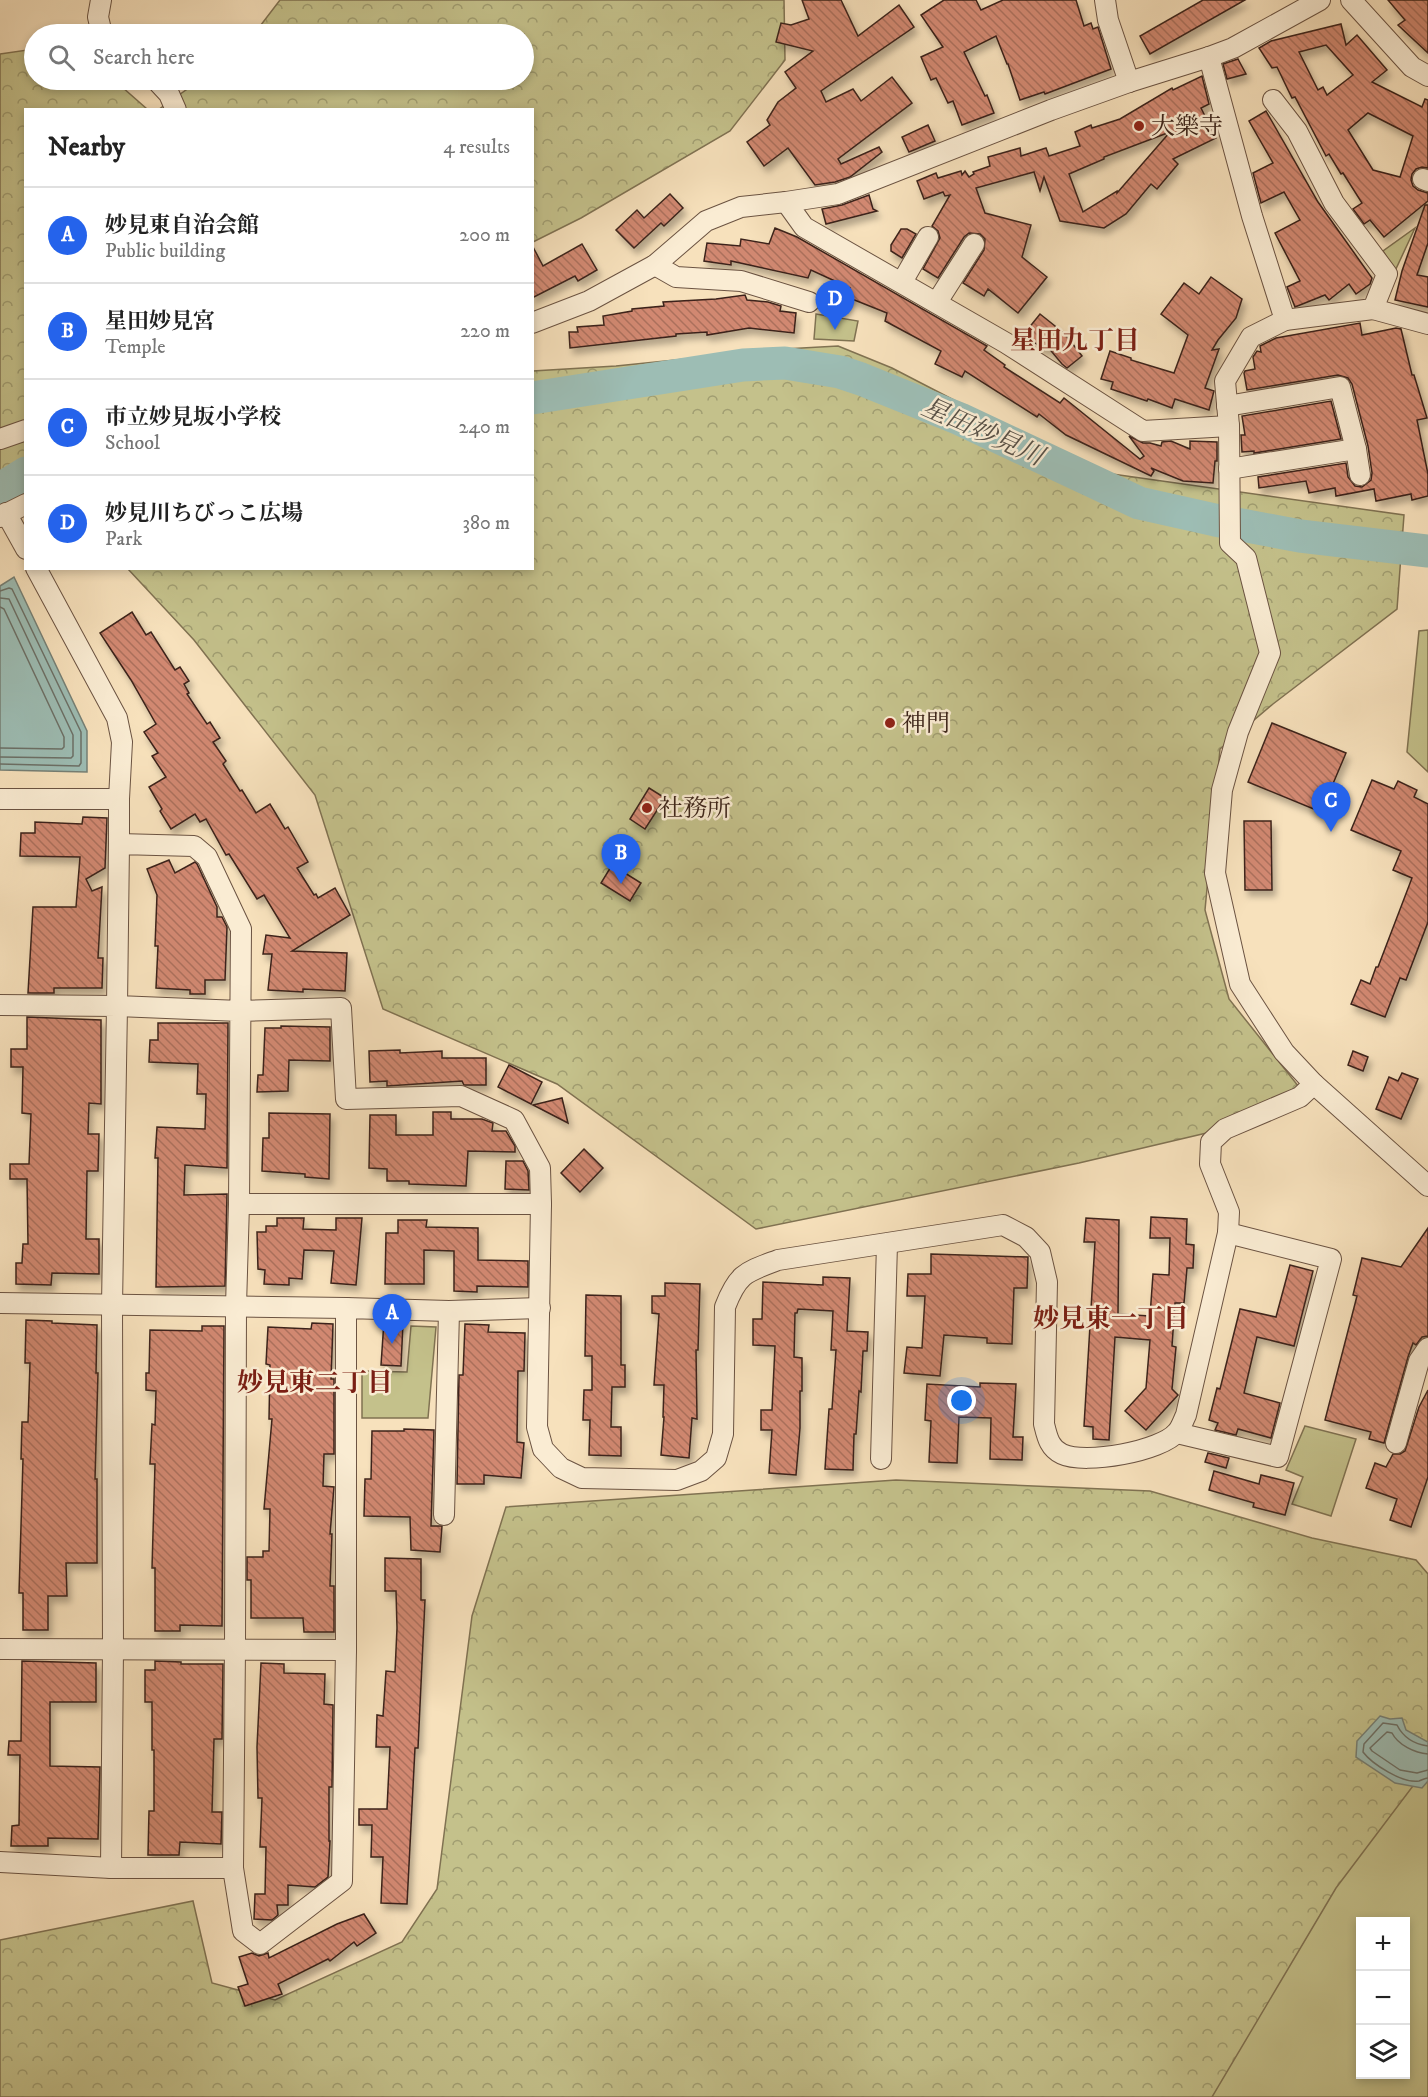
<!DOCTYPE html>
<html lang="en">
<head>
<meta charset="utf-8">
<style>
  :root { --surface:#fff; --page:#f6f6f6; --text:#222; --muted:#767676; --line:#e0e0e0; --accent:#2563eb }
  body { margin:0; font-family:"IM FELL DW Pica","Noto Serif JP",serif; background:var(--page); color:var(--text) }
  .controls { position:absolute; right:18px; bottom:18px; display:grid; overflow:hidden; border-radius:0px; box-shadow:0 3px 9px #0003 }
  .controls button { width:54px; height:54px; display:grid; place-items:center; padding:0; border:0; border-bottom:2px solid var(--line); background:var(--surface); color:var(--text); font:30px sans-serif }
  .you { position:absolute; left:962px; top:1401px; width:21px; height:21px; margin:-15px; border:4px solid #fff; border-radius:50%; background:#1a73e8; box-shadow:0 0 0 9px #1a73e833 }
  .badge { display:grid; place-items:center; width:39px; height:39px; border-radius:50%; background:var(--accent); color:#fff; font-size:20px; font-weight:700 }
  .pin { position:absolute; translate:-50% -50px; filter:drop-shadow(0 2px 3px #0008) }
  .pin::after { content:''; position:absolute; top:32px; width:21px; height:18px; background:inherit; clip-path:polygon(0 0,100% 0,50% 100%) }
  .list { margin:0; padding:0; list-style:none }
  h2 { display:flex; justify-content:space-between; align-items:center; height:78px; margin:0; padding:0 24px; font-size:26px }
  h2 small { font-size:20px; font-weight:400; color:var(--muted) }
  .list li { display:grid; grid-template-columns:39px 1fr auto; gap:18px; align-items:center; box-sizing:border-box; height:96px; padding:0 24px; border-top:2px solid var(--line) }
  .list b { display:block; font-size:22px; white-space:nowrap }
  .list p { margin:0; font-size:20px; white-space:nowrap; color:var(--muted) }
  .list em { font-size:20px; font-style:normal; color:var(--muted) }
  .icon { flex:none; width:33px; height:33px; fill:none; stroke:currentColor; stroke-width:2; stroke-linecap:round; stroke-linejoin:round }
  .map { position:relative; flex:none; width:1428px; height:2097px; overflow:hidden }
  .search { position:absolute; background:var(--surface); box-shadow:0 3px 9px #0003; left:24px; top:24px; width:510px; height:66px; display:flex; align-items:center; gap:15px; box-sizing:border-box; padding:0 21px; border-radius:33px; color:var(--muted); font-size:22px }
  .panel { position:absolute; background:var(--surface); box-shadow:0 3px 9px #0003; left:24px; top:108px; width:510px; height:462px; border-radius:0px }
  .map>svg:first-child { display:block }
</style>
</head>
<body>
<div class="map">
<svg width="1428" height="2097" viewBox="0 0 1428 2097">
  <defs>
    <pattern id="forest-crowns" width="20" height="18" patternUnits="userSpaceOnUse" patternTransform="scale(1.5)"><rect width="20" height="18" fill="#c4c18b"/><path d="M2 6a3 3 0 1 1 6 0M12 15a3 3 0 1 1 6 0" fill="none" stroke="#a09d71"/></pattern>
    <pattern id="building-back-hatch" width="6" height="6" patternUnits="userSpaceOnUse" patternTransform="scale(1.5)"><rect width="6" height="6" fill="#d18871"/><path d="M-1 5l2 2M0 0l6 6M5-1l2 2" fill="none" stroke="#ab6f5c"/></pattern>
    <filter id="shadow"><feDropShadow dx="3.5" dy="6" stdDeviation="3" flood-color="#0004"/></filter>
  </defs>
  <rect width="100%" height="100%" fill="#f7e1bc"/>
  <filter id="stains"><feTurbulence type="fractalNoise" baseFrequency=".00333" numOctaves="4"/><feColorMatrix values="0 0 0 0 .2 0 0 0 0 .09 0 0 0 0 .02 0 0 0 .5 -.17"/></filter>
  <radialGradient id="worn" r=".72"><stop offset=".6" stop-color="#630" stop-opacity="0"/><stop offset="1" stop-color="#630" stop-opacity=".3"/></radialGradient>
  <g fill="url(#forest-crowns)" stroke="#807252" stroke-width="1.5" fill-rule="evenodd">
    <path d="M280,0H784L785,60L730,131L581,218L533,242L532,110H158L200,80H524V34H254Z"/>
    <path d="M34,49V80H114L147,109L26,110L25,484L0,493V54Z"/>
    <path d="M838,346L892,368L1091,471L1404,515L1397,609L1273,704L1220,749L1205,910L1229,999L1299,1087L1215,1131L1079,1163L756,1229L557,1084L383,1009L315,795L194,640L128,569L532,568L533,371L616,366L784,349Z"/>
    <path d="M896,1480L1150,1491L1312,1538L1416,1560L1428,1574V2097H0V1940L193,1901L212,1983L275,2000L402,1942L437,1889L472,1616L506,1507ZM1360,1922H1406V2074H1360Z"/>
  </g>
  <g fill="#c4c18b" stroke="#807252" stroke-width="1.5" fill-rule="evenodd">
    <path d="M1415,228L1395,271L1383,251Z"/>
    <path d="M816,314L858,321L854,341L814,339Z"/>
    <path d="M1428,630V772L1407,752L1419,631Z"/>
    <path d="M411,1326L436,1327L428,1418H362V1371L407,1372Z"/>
    <path d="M1305,1426L1356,1439L1331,1516L1292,1504L1303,1477L1286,1470Z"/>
    <path d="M1428,1766V2097H1212L1336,1888ZM1360,1922H1406V2074H1360Z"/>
  </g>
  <g fill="#9dbdb4" stroke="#768076" stroke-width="1.5">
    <path d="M14,577L87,731V772L0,770V586Z"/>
    <path d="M1380,1716L1390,1719L1402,1718L1406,1730L1428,1742V1781L1422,1788L1395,1783L1356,1757L1357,1741Z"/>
  </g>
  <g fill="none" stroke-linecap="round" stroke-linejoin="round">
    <g stroke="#6c7067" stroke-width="1.5">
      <path d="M0,591L9,588L12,589L81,732V763L79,766L0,764"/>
      <path d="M0,598L9,599L73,735V756L71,758L0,757"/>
      <path d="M0,607L4,609L64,737V747L62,749L0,748"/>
      <path d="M1428,1746C1413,1744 1403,1737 1397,1725L1383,1723L1364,1744L1363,1752C1372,1764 1403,1784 1419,1781C1422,1780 1425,1778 1428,1778"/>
      <path d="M1428,1754C1415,1753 1398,1745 1392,1733L1387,1732L1370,1748L1372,1751L1400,1770L1417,1773L1428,1770"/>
    </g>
    <g stroke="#9dbdb4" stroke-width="33">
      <path d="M532,398L743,365L785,363L840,372L861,379L960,419L1139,503L1215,520L1300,536L1428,551"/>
      <path d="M0,489L26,473"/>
    </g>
  </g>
  <g fill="url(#building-back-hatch)" stroke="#3c241a" stroke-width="1.5" fill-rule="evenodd" filter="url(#shadow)">
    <path d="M802,0H841L858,36L899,5L914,27L821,91L826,102L853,89L861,101L892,77L912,103L838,159L841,164L879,147L882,152L850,177L835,182L815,185L788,148L764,166L747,142L770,125L767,120L778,102L796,88L785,72L813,51L776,42L781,23L791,25L809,19Z"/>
    <path d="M944,0H976L981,10L1003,0H1076L1084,26L1091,23L1093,29L1098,27L1111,69L1045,94L1044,92L1020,100L1008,64H1007L996,36L964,52L985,96L987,95L994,113L962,125L953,101L948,103L936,78L931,80L921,57L943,47L921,15Z"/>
    <path d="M1203,0H1245L1150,54L1140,36Z"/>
    <path d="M1388,0H1428V53L1398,25L1405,20Z"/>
    <path d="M1341,24L1346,45L1357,35L1387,70L1372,82L1422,107L1425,99L1428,100V168L1422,167L1416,169L1412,174L1411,180L1413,186L1418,190L1428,193V201L1384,237L1370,220L1364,224L1353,209L1362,203L1343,173L1341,174L1329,154L1326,156L1295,97L1292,98L1277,67L1272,68L1259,48L1271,41ZM1326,45L1353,75L1327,95L1323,87L1318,90L1299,52ZM1368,113L1413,136L1400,177L1373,170L1348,130Z"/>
    <path d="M1238,59L1246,74L1227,79L1223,64Z"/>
    <path d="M1202,76L1209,104L1201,108L1216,138L1173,159L1178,164L1157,189L1151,184L1126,214L1104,228L1060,221L1044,177L1040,191L1034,172L976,188L985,213L1031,225L1022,257L1047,277L1018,313L988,289L984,296L963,283L984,250L985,239L980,234L969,233L964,237L938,278L923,269L940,238L938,231L932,226L950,195L945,196L943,192L924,199L917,181L936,173L938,178L961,171L962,175L965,171L969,177L974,174L973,172L990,166L988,157L1020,148L1021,156L1046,148L1049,156L1080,146L1075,132L1091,125L1092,128L1120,119L1172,88L1173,90ZM1170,132L1117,193V191L1083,212L1069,174L1104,159V157Z"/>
    <path d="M1266,111L1318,202L1372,278L1370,284L1356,294L1349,284L1329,300L1325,295L1295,307L1287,287L1300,281L1275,233L1300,220L1284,192L1261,203L1253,173L1273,163L1249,121Z"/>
    <path d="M928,125L935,141L909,152L902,137Z"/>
    <path d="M670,194L683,208L664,226L661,223L634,248L616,230L637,210L644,218Z"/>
    <path d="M869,195L873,209L877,211L826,224L822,209L842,205Z"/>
    <path d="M1425,205H1428V243L1417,275L1428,277V307L1395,300L1402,271Z"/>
    <path d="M775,228L797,237L987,346L984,350L1005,365L1004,367L1060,403L1064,398L1140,459L1144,456L1129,436L1143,443H1150L1161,446L1162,442L1171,441L1190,449V441L1217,442V461H1215L1213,483L1183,481L1151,468L1154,471L1151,476L1066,435L1039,414L1037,417L965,371L962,377L935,364L941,351L885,321L887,313L847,297L850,288L811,270L808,278L731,261V265L704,261L707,243L740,246L741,239L769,244Z"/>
    <path d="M901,229H907L916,234L902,258L891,251V245Z"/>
    <path d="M582,244L597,270L578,281L575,276L532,298V245L543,266Z"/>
    <path d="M1211,277L1242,299L1236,318L1218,340L1212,350L1219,349L1205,388L1214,391L1209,410L1175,399L1172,408L1148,399L1147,401L1111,389L1113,382L1101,379L1110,351L1131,358V360L1174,373L1188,335L1161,314L1184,283L1199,294Z"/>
    <path d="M745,295L747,300L768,302L781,306L780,311L796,313L794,333L749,328L707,335V332L676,334V336L570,348L569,332H578L577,327L604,325L603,316L632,311V309L664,306L663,302L716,299Z"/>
    <path d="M1040,314L1065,334L1082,356L1067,368L1062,364L1047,346L1044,350L1024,334Z"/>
    <path d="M1360,323L1362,335L1396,328L1401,329L1412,375H1414L1427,418L1417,420L1428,474V496L1412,500L1411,494L1376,501L1374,489L1336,496L1335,488L1309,493L1306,481L1259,488L1258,477L1346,463L1348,477L1355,486L1362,487L1371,480L1372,473L1368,446L1352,384L1348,378L1338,375L1247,390L1244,373L1245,371L1255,369L1253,357L1257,351L1261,352L1260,346L1276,338Z"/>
    <path d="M1331,401L1341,439L1254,453V451L1242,452L1241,435H1245L1242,416Z"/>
    <path d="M132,612L146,635L151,632L175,670L180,667L189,681L184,684L189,693L187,694L207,724L210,722L220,738L213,742L226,761L223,764L240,791L242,790L256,813L270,804L285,829L288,827L308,862L297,868L314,895L316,894L318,898L335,888L350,915L292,951L347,953L345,991L303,989V992L268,990L272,954H263L266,935L290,938L264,895L257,899L229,854L226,855L206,819L200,822L195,814L171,829L160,811L162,809L149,787L166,777L152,756L158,753L144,732L156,724L131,680L100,633Z"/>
    <path d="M1272,723L1346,753L1321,812L1248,782Z"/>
    <path d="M1372,780L1394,789L1398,781L1417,790L1414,797L1428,804V922L1406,980L1400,978L1385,1017L1351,1004L1361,980L1370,984L1376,967H1378L1412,878L1393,870L1401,851L1351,830Z"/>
    <path d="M649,788L665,798L645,829L630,819Z"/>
    <path d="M83,817L107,818L105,868L86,879L92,891L102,887L98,958H103L102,988H54V993H28L33,907H76L80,857L20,856L21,833H35V822L82,824Z"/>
    <path d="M1244,821H1271L1272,890H1245Z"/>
    <path d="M169,860L175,873L195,862L197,864L217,907V917H222L227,927L225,980H205V994H190V990L156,988L158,946H155L157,895L147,869Z"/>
    <path d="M612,865L641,883L630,901L601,883Z"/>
    <path d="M27,1017L101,1020V1104L89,1103L88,1134H99L98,1171H87L86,1239H99V1274L52,1273L51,1285L16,1284V1263H22L23,1244H28L27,1179H10V1164H29L31,1114L22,1113L23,1067H11V1049H27Z"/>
    <path d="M158,1023H228L227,1168L185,1165L184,1195L227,1194L225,1286L156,1287L158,1158H155L157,1127L205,1129L206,1094H197L198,1064L149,1062L150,1040H158Z"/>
    <path d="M281,1026L330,1027V1061L289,1060L288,1091L257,1092L258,1075H263L265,1028H281Z"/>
    <path d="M400,1050V1053L442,1051V1058H486V1085H464L462,1081L387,1086V1081L370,1082L369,1051Z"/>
    <path d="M1353,1051L1368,1057L1363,1071L1348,1065Z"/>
    <path d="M509,1065L542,1082L531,1104L498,1087Z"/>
    <path d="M1402,1073L1418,1079L1401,1119L1376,1109L1389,1077L1398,1081Z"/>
    <path d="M562,1098L568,1123L533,1105Z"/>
    <path d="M433,1112H451V1119H482L493,1123L492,1131H506L515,1146V1152L468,1151L466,1186L409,1184V1181H387V1169L369,1168L370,1115H396V1135H433Z"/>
    <path d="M269,1113L330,1114L329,1179L305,1177V1174L262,1171L263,1138H269Z"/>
    <path d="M584,1149L603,1168L580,1192L561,1173Z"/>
    <path d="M506,1161H523L528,1171L529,1190L505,1189Z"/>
    <path d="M1151,1217L1187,1219L1186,1244L1194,1245L1193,1268H1187L1184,1303H1175L1172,1346L1176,1347L1172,1389L1178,1395L1146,1430L1125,1411L1146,1388L1150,1340L1115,1337L1109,1440L1093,1439V1427L1084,1426L1095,1242H1084L1086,1218L1119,1220L1118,1314L1150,1316L1153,1274L1169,1275L1170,1238H1150Z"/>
    <path d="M277,1218H304L303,1229L336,1230V1218H362L356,1285L331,1283L334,1251L304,1250L302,1279L289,1278V1285L264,1284L265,1270L258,1269L257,1232H266V1226H277Z"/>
    <path d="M398,1220H427L426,1227L478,1228V1260L528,1261V1287L477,1286V1292L454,1291V1251L424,1250V1284H385L386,1233H398Z"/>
    <path d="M1428,1228V1336L1422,1337L1416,1345L1413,1343L1408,1357L1384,1443L1369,1439L1371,1432L1325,1420L1357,1296L1353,1295L1362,1258L1401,1267Z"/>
    <path d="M931,1254L1028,1257L1027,1288H1014L1012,1344L987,1343V1338L944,1335L940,1376L904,1373L907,1347L922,1348L925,1296H907L908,1274H931Z"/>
    <path d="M1290,1265L1313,1271L1294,1346L1257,1337L1244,1393L1280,1403L1271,1438L1238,1429L1236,1435L1215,1430L1218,1423L1209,1420L1217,1388L1220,1389L1240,1309L1276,1317Z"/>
    <path d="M823,1277L850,1278L847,1331L868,1332L867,1351H863L861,1392L859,1391L856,1434H854L853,1470L825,1469L829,1409H832L836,1350H831L833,1311L798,1309L797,1313H795L794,1357L802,1358V1391H800V1428L796,1475L769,1473L772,1430H761V1410H772L775,1346L753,1345V1319H762L763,1282L823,1285Z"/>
    <path d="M665,1283L700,1284L698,1350H696L697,1419L692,1418L689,1458L661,1455L664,1417H663L664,1385H654L659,1314L652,1313V1296H665Z"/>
    <path d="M586,1295L621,1296V1365H625V1387H612L611,1427H621V1456L589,1455L590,1420H583L584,1390H592V1356H585Z"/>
    <path d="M26,1320L52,1321V1323L97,1325L96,1373H98L95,1479H97V1563H66L67,1596H48V1630H23V1593H19L23,1459H21L22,1422H28L30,1363H25Z"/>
    <path d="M384,1321L403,1323L401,1366L381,1365Z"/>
    <path d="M312,1323L333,1324L331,1379H334V1454H324L323,1486L334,1487L330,1534H332L330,1586H334V1632H304L303,1618H251V1580H247V1557H263V1551H269L270,1509H264L272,1419H269L270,1365L266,1364L268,1327L311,1329Z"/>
    <path d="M465,1324L489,1325L488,1332L525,1333L524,1371H518L517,1442L524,1443L521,1478L484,1475V1484H457L459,1375H463Z"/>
    <path d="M202,1326H224L222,1626L180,1625V1631H155V1568H152L155,1464H150L152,1424L155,1425L156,1391L146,1390V1373H149L150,1330L202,1331Z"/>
    <path d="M980,1383L1016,1384L1013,1437H1023L1022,1460L990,1459L991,1418L959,1417L957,1463L929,1462L931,1421L925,1420L927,1384L980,1387Z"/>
    <path d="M1428,1390V1477L1411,1527L1390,1520L1397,1499L1366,1488L1375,1463L1386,1467L1393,1454H1400L1405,1451L1419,1407Z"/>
    <path d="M404,1429L434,1430L431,1526H442L440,1552L411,1550L410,1517L364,1516L365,1479H371L372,1431H404Z"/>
    <path d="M1208,1453L1229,1458L1226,1468L1205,1462Z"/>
    <path d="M1214,1471L1259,1484L1261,1475L1294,1483L1285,1515L1253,1507L1254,1503L1209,1490Z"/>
    <path d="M385,1558L421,1559V1600H425L418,1748H415L407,1904L381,1903L383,1857H371L372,1825H359V1809H387L390,1747H376L377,1715L383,1716L386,1671L395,1672L397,1628L396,1591H385Z"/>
    <path d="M22,1661L96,1663V1702H50V1766L100,1767L98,1839L48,1838V1846H11L12,1826L19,1825L20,1755H8L9,1741H21Z"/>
    <path d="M155,1661L181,1662V1664H223L222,1739H214L212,1812H222L221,1844L180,1842L179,1855H148L149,1811H154V1750H152V1702H145V1670H155Z"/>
    <path d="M261,1663L284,1664V1673L325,1674L324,1704L333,1705L332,1787H329V1841H330L328,1877L315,1887L288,1885V1905H277L278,1915L272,1920L254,1919L255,1894H265L266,1847H260L262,1798H258L257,1747Z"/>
    <path d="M364,1914L376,1933L357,1946L354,1942L330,1961L328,1959L278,1984L282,1994L245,2006L238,1987L248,1984L239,1957L252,1953L259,1956L268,1953L269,1958L337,1924Z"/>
  </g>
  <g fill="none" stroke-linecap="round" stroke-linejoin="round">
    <g stroke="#6b5342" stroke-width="22">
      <g id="minor">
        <path d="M101,0L98,17L102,34"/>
        <path d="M1105,0L1108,20L1129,82"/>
        <path d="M1351,0L1412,67L1428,76"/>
        <path d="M1209,57L1252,216L1285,320L1251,337L1225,381L1229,426L1230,543L1246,558L1270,653L1238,732L1222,790L1215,873L1240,984L1284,1052L1314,1084"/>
        <path d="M156,80L169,94L176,110"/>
        <path d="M1273,100L1297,131L1334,203L1387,274L1373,309L1285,320"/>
        <path d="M1423,179L1428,181"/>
        <path d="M786,202L804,227L1006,343L1143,431L1229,426"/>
        <path d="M655,265L676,277L741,281L809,302"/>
        <path d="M902,282L928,237"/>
        <path d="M937,302L974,244"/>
        <path d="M1373,309L1428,324"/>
        <path d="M532,323L589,301L655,265L706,221L741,207L786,202L838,194L1051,110L1129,82L1209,57L1233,48L1320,0"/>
        <path d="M1227,406L1340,387L1356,449L1229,469"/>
        <path d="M0,439L26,430"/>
        <path d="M1356,449L1360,475"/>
        <path d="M6,513L26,549"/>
        <path d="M0,517L26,504"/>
        <path d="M36,568L117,718L122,742L119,799"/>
        <path d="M0,799H119V844"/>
        <path d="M0,1005L117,1006L112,1305L113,1649L111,1868H233L243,1931L260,1944L342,1881L346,1650V1308L449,1311L540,1308"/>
        <path d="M239,1204L241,929L207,857L194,846L119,844L117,1006L240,1011L341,1008L346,1099L461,1096L514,1120L540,1168L541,1204L537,1427L543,1449L561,1468L582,1478L677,1480L701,1471L716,1458L723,1434L725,1307C738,1273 746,1272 778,1260L1003,1225L1026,1237L1040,1252L1047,1282L1044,1424C1047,1436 1049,1448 1062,1454C1085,1465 1162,1451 1177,1432C1181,1428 1183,1421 1186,1415L1228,1233L1229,1212L1210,1164L1211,1142L1225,1129L1300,1097L1314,1084L1428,1186"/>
        <path d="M0,1303L346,1308"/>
        <path d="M1177,1433L1278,1457L1331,1259L1228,1233"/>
        <path d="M1396,1443L1419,1361L1428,1348"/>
        <path d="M881,1459L887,1244"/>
        <path d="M444,1515L449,1311"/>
        <path d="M0,1649L346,1650"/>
        <path d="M0,1862L111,1868"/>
        <path d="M233,1868L235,1648L236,1306L239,1204H541"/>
      </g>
    </g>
    <use href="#minor" stroke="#faecd3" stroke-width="20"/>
  </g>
  <g fill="#8f2418" stroke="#faecd3" stroke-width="2">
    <circle cx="1139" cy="126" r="6"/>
    <circle cx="890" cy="723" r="6"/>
    <circle cx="647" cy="808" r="6"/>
  </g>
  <g text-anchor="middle" stroke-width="5" stroke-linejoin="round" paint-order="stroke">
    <g font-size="24" fill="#3c241a" stroke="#faecd3" text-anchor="start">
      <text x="1151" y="134">大樂寺</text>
      <text x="902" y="731">神門</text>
      <text x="659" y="816">社務所</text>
    </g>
    <g font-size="26" font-weight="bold" fill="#7a1f14" stroke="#faecd3">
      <text x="1075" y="349">星田九丁目</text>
      <text x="1111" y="1327">妙見東一丁目</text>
      <text x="315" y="1391">妙見東二丁目</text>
    </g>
    <g font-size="26" font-style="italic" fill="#595248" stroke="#faecd3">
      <text transform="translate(983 431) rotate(24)" y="9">星田妙見川</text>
    </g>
  </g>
  <rect width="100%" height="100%" filter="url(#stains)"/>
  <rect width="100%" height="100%" fill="url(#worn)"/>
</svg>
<div class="controls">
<button>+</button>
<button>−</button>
<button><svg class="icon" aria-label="layers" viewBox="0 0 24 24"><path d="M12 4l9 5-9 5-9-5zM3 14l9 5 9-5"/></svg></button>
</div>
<div class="you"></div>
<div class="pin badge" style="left:392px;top:1344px">A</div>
<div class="pin badge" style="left:621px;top:884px">B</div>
<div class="pin badge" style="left:1331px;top:832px">C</div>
<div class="pin badge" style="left:835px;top:330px">D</div>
<div class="search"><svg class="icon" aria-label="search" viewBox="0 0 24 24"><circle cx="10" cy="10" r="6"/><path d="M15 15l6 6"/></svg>Search here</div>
<section class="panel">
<h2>Nearby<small>4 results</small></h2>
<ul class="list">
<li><span class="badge">A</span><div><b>妙見東自治会館</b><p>Public building</p></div><em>200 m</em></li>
<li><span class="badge">B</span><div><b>星田妙見宮</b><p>Temple</p></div><em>220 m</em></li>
<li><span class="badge">C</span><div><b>市立妙見坂小学校</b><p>School</p></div><em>240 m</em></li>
<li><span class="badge">D</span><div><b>妙見川ちびっこ広場</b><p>Park</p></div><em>380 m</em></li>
</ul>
</section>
</div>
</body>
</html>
